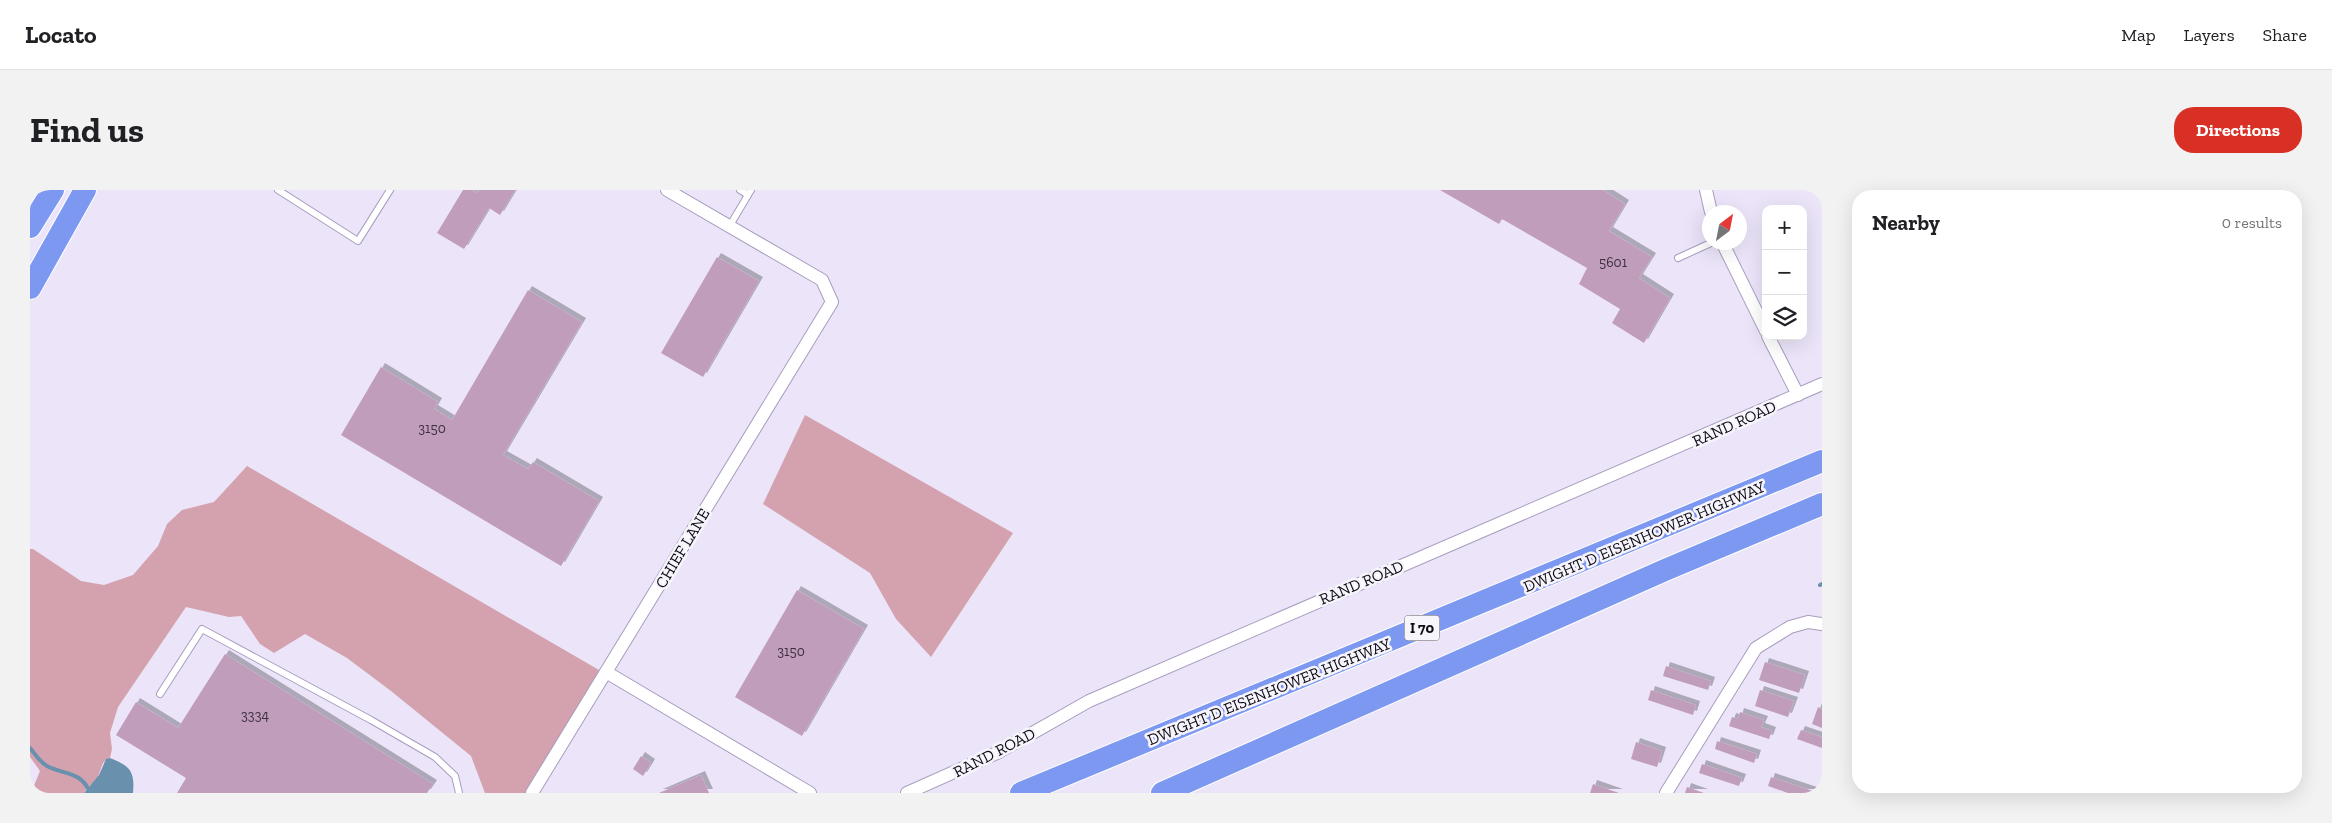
<!DOCTYPE html>
<html lang="en">
<head>
<meta charset="utf-8">
<style>
  :root { --surface:#fff; --page:#f2f2f2; --text:#202124; --muted:#757577; --line:#e0e0e0; --accent:#d93025 }
  body { margin:0; font-family:"Zilla Slab",serif; background:var(--page); color:var(--text) }
  .controls { position:absolute; right:15px; top:15px; display:grid; overflow:hidden; border-radius:10px; box-shadow:0 5px 20px #0002 }
  .controls button { width:45px; height:45px; display:grid; place-items:center; padding:0; border:0; border-bottom:1px solid var(--line); background:var(--surface); color:var(--text); font:25px sans-serif }
  .compass { position:absolute; left:1672px; top:15px; width:45px; height:45px; border-radius:50%; background:var(--surface); box-shadow:0 5px 20px #0002; rotate:32deg }
  .list { margin:0; padding:0; list-style:none }
  h2 { display:flex; justify-content:space-between; align-items:center; height:65px; margin:0; padding:0 20px; font-size:21px }
  h2 small { font-size:16px; font-weight:400; color:var(--muted) }
  .icon { flex:none; width:28px; height:28px; fill:none; stroke:currentColor; stroke-width:2; stroke-linecap:round; stroke-linejoin:round }
  .map { position:relative; flex:none; width:1792px; height:603px; overflow:hidden; border-radius:20px }
  header { display:flex; align-items:center; gap:30px; box-sizing:border-box; height:70px; padding:0 25px; background:var(--surface); border-bottom:1px solid var(--line) }
  header strong { font-size:24px }
  nav { display:flex; gap:28px; margin-inline-start:auto; font-size:18px }
  .intro { display:flex; align-items:center; justify-content:space-between; box-sizing:border-box; height:120px; padding:0 30px }
  h1 { margin:0; font-size:35px }
  .button { padding:12px 22px; border-radius:20px; background:var(--accent); color:#fff; font-size:18px; font-weight:700 }
  main { display:flex; gap:30px; padding:0 30px }
  aside { flex:1; background:var(--surface); border-radius:20px; box-shadow:0 5px 20px #0002 }
  .map>svg:first-child { display:block }
</style>
</head>
<body>
<header>
<strong>Locato</strong>
<nav><a>Map</a><a>Layers</a><a>Share</a></nav>
</header>
<div class="intro"><h1>Find us</h1><a class="button">Directions</a></div>
<main>
<div class="map">
<svg width="1792" height="603" viewBox="0 0 1792 603">
  <defs>
    <filter id="shadow"><feDropShadow dx="4" dy="-4" stdDeviation="0" flood-color="#0004"/></filter>
  </defs>
  <rect width="100%" height="100%" fill="#ece5fa"/>
  <g fill="#d3a2ae">
    <path d="M775,225L983,343L901,467L866,429L840,383L733,314Z"/>
    <path d="M217,276L569,480L560,503L495,603H455L441,566L361,501L317,468L275,444L244,463L230,454L211,426L199,427L156,417L88,517L80,543L82,559L80,568C69,571 72,584 65,591C60,596 57,597 54,603H1L10,581L0,567V359H3L51,391L74,395L103,385L128,356L137,334L152,320L184,312Z"/>
  </g>
  <path fill="#6990ac" d="M80,568C100,576 105,581 103,603H54L69,585L76,569Z"/>
  <g fill="none" stroke-linecap="round" stroke-linejoin="round">
    <g stroke="#6990ac" stroke-width="4">
      <path d="M1790,395L1792,394"/>
      <path d="M0,558C5,564 10,572 17,576C34,585 52,581 60,603"/>
    </g>
  </g>
  <g fill="#c19dbc" filter="url(#shadow)">
    <path d="M433,0H442L447,3L449,0H485L470,25L459,18L434,59L407,43Z"/>
    <path d="M1410,0H1573L1595,14L1579,41L1622,67L1609,88L1640,108L1614,153L1582,133L1590,119L1549,94L1557,78L1472,29L1469,34Z"/>
    <path d="M687,67L729,91L673,187L631,163Z"/>
    <path d="M498,100L552,132L473,265L498,279L503,272L569,311L531,376L311,245L351,177L408,212L404,219L422,230Z"/>
    <path d="M767,400L834,439L772,546L705,507Z"/>
    <path d="M195,464L403,594L397,603H147L156,588L86,545L106,512L148,538Z"/>
    <path d="M1735,472L1775,485L1769,503L1729,490Z"/>
    <path d="M1636,476L1681,491L1678,500L1633,486Z"/>
    <path d="M1621,500L1666,515L1663,525L1618,510Z"/>
    <path d="M1730,500L1764,511L1758,527L1725,516Z"/>
    <path d="M1788,517L1792,519V538L1782,534Z"/>
    <path d="M1710,522L1734,530L1731,537L1742,541L1739,549L1699,536L1702,527L1708,529Z"/>
    <path d="M1771,540L1792,547V558L1767,549Z"/>
    <path d="M1687,551L1727,564L1724,573L1685,559Z"/>
    <path d="M1606,552L1632,561L1627,577L1601,569Z"/>
    <path d="M611,566L621,573L613,586L603,579Z"/>
    <path d="M1672,574L1712,588L1709,596L1669,583Z"/>
    <path d="M671,585L679,603H629Z"/>
    <path d="M1741,587L1789,603H1758L1738,596Z"/>
    <path d="M1563,594L1589,603H1560Z"/>
    <path d="M1657,597L1674,603H1655Z"/>
  </g>
  <g fill="none" stroke-linecap="round" stroke-linejoin="round">
    <g stroke="#a89dbe" stroke-width="8">
      <g id="service">
        <path d="M248,0L328,51L360,0"/>
        <path d="M710,0L718,5"/>
        <path d="M699,37L721,0"/>
        <path d="M1648,68L1683,52"/>
        <path d="M130,504L172,439L341,530L405,567L425,586L429,603"/>
      </g>
    </g>
    <g stroke="#a89dbe" stroke-width="14">
      <g id="minor">
        <path d="M1676,0L1681,22"/>
        <path d="M1692,52L1736,141"/>
        <path d="M1738,146L1768,205"/>
        <path d="M576,482L780,603"/>
        <path d="M502,603L802,112L792,90L637,0"/>
        <path d="M877,603L969,562L1059,511L1792,194"/>
        <path d="M1636,603L1726,458L1760,437L1778,432L1792,434"/>
      </g>
    </g>
    <g stroke="#fff" stroke-width="24">
      <g id="motorway">
        <path d="M0,37L23,0"/>
        <path d="M0,98L55,0"/>
        <path d="M991,603L1792,271"/>
        <path d="M1132,603L1635,380L1792,314"/>
      </g>
    </g>
    <use href="#service" stroke="#fff" stroke-width="6"/>
    <use href="#minor" stroke="#fff" stroke-width="12"/>
    <use href="#motorway" stroke="#7d98f1" stroke-width="22"/>
  </g>
  <g text-anchor="middle" stroke-width="5" stroke-linejoin="round" paint-order="stroke">
    <g font-size="14" fill="#3c3040">
      <text x="1583" y="77">5601</text>
      <text x="402" y="243">3150</text>
      <text x="761" y="466">3150</text>
      <text x="225" y="530">3334</text>
    </g>
    <rect fill="#f7f5fc" stroke="#55515b" stroke-width="1" x="1374.5" y="425.5" width="35" height="25" rx="4"/>
    <g font-size="15" font-weight="bold" fill="#0f0b16">
      <text x="1392" y="443">I 70</text>
    </g>
    <g font-size="16" fill="#0f0b16" stroke="#f7f5fc">
      <text transform="translate(1704 233) rotate(-24)" y="6">RAND ROAD</text>
      <text transform="translate(1614 346) rotate(-23)" y="6">DWIGHT D EISENHOWER HIGHWAY</text>
      <text transform="translate(652 358) rotate(-59)" y="6">CHIEF LANE</text>
      <text transform="translate(1331 392) rotate(-23)" y="6">RAND ROAD</text>
      <text transform="translate(1239 501) rotate(-22)" y="6">DWIGHT D EISENHOWER HIGHWAY</text>
      <text transform="translate(964 562) rotate(-27)" y="6">RAND ROAD</text>
    </g>
  </g>
</svg>
<div class="controls">
<button>+</button>
<button>−</button>
<button><svg class="icon" aria-label="layers" viewBox="0 0 24 24"><path d="M12 4l9 5-9 5-9-5zM3 14l9 5 9-5"/></svg></button>
</div>
<svg class="compass" viewBox="-18 -18 36 36"><path d="M0-13l5 13h-10z" fill="#e53935"/><path d="M0 13l5-13h-10z" fill="#757577"/></svg>
</div>
<aside>
<h2>Nearby<small>0 results</small></h2>
<ul class="list">
</ul>
</aside>
</main>
</body>
</html>
